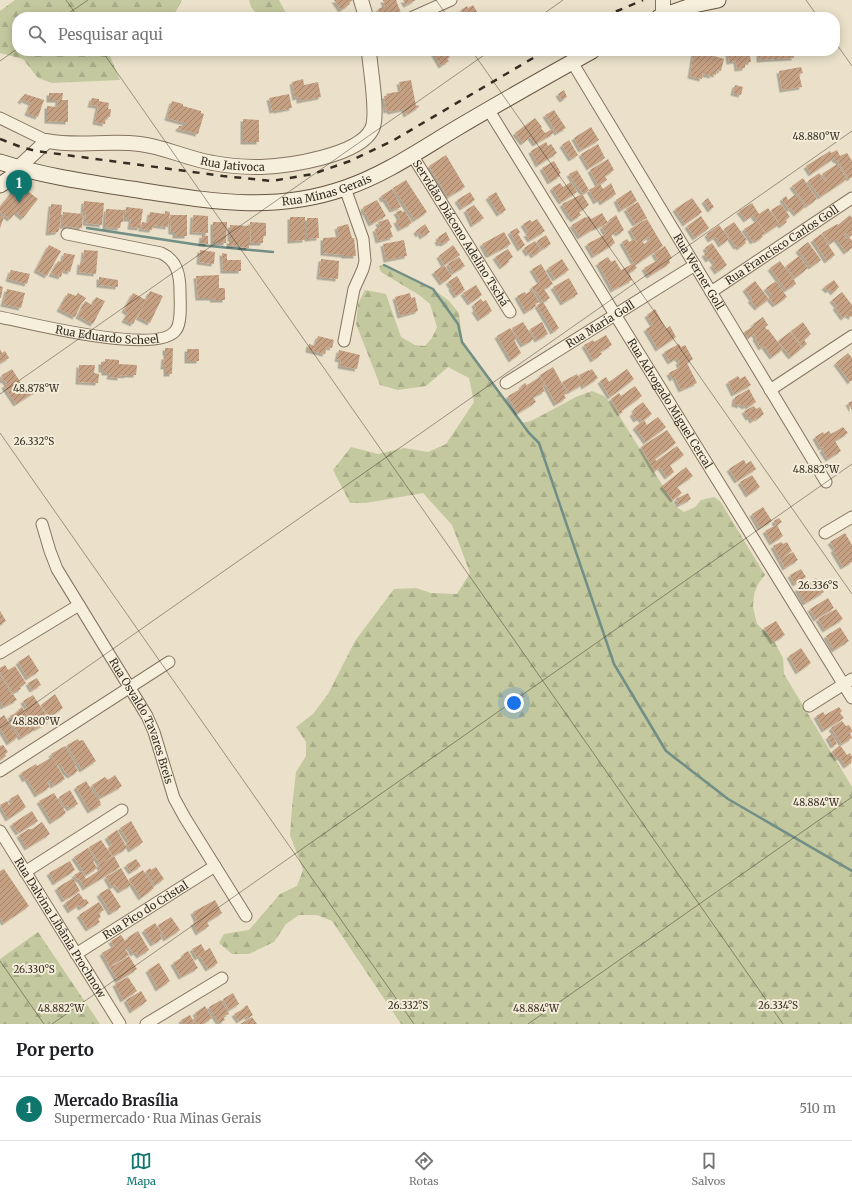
<!DOCTYPE html>
<html lang="pt">
<head>
<meta charset="utf-8">
<style>
  :root { --surface:#fff; --page:#f2f2f2; --text:#202124; --muted:#757577; --line:#e0e0e0; --accent:#0f766e }
  body { margin:0; font-family:Merriweather,serif; background:var(--page); color:var(--text) }
  .you { position:absolute; left:514px; top:703px; width:14px; height:14px; margin:-10px; border:3px solid #fff; border-radius:50%; background:#1a73e8; box-shadow:0 0 0 6px #1a73e833 }
  .badge { display:grid; place-items:center; width:26px; height:26px; border-radius:50%; background:var(--accent); color:#fff; font-size:13px; font-weight:700 }
  .pin { position:absolute; translate:-50% -33px; filter:drop-shadow(0 1px 2px #0008) }
  .pin::after { content:''; position:absolute; top:21px; width:14px; height:12px; background:inherit; clip-path:polygon(0 0,100% 0,50% 100%) }
  .list { margin:0; padding:0; list-style:none }
  h2 { display:flex; justify-content:space-between; align-items:center; height:52px; margin:0; padding:0 16px; font-size:17px }
  h2 small { font-size:13px; font-weight:400; color:var(--muted) }
  .list li { display:grid; grid-template-columns:26px 1fr auto; gap:12px; align-items:center; box-sizing:border-box; height:64px; padding:0 16px; border-top:1px solid var(--line) }
  .list b { display:block; font-size:15px; white-space:nowrap }
  .list p { margin:0; font-size:13px; white-space:nowrap; color:var(--muted) }
  .list em { font-size:13px; font-style:normal; color:var(--muted) }
  .icon { flex:none; width:22px; height:22px; fill:none; stroke:currentColor; stroke-width:2; stroke-linecap:round; stroke-linejoin:round }
  .map { position:relative; flex:none; width:852px; height:1024px; overflow:hidden }
  .search { position:absolute; background:var(--surface); box-shadow:0 2px 10px #0003; left:12px; right:12px; top:12px; height:44px; display:flex; align-items:center; gap:10px; box-sizing:border-box; padding:0 14px; border-radius:16px; color:var(--muted); font-size:15px }
  .sheet { height:116px; background:var(--surface) }
  nav { display:flex; justify-content:space-around; align-items:center; box-sizing:border-box; height:56px; border-top:1px solid var(--line); background:var(--surface); font-size:11px; color:var(--muted) }
  nav a { display:grid; justify-items:center; gap:2px }
  nav .on { color:var(--accent) }
  .map>svg:first-child { display:block }
</style>
</head>
<body>
<div class="map">
<svg width="852" height="1024" viewBox="0 0 852 1024">
  <defs>
    <pattern id="forest-firs" width="22" height="20" patternUnits="userSpaceOnUse"><rect width="22" height="20" fill="#c3c89e"/><path d="M5 1l3.5 6h-7zM16 11l3.5 6h-7z" fill="#a8ac88"/></pattern>
    <pattern id="building-hatch" width="6" height="6" patternUnits="userSpaceOnUse"><rect width="6" height="6" fill="#c5a083"/><path d="M-1 1l2-2M0 6l6-6M5 7l2-2" fill="none" stroke="#a1836b"/></pattern>
    <filter id="shadow"><feDropShadow dx="-2.5" dy="2.5" stdDeviation="0" flood-color="#0004"/></filter>
  </defs>
  <rect width="100%" height="100%" fill="#ebe1ca"/>
  <g fill="url(#forest-firs)">
    <path d="M15,0H182L174,15L170,17H17V51H108L120,80L52,83L38,78L23,59L0,53V11Z"/>
    <path d="M249,0H279L288,17H259L251,7Z"/>
    <path d="M384,265L433,289L449,301L459,313L463,344L521,423L531,421L576,397L592,391L604,396L615,409L676,507L684,512L695,507L701,500L714,497L720,501L765,575L758,584L754,594L753,607L757,624L773,639L783,658L784,674L852,787V1024H401L332,921L317,915H299L286,924L274,942L249,954H232L219,943L224,934L249,930L280,894L297,886L303,870L290,835L292,807L296,772L306,756V742L296,727L313,714L328,694L355,641L394,589L416,588L431,593L457,594L470,573L452,525L423,493L366,503H350L333,470L351,447L378,454L404,448L428,452L446,444L474,402L469,378L448,367L426,386L398,390L380,385L356,324L358,304L365,290L386,294L401,337L415,345L425,346L432,338L437,327L430,304L419,295L381,272L379,266Z"/>
    <path d="M38,932L100,1024H0V959Z"/>
  </g>
  <g fill="none" stroke-linecap="round" stroke-linejoin="round">
    <g stroke="#718e87" stroke-width="2.5">
      <path d="M87,228L199,245L273,252"/>
      <path d="M384,265L433,289L458,324L462,342L529,433L539,443L614,664L666,751L728,799L852,871"/>
    </g>
  </g>
  <g fill="url(#building-hatch)" fill-rule="evenodd" filter="url(#shadow)">
    <path d="M334,0H353L349,3L350,4L341,10Z"/>
    <path d="M383,0H396L401,13L390,17H381L378,9L385,6Z"/>
    <path d="M403,0H416L406,5Z"/>
    <path d="M473,5L479,15L475,17H466L461,10L467,6L468,8Z"/>
    <path d="M455,12L457,17H447Z"/>
    <path d="M835,39L837,40L836,50H835Z"/>
    <path d="M435,51H446L450,57L447,59L449,61L441,66L433,52Z"/>
    <path d="M694,51L708,52V54L711,55L724,59L721,71L717,70L716,75L712,74V76L703,74V71L702,79L690,76Z"/>
    <path d="M728,51H749L751,62L745,63V68L737,69L736,61L729,62Z"/>
    <path d="M759,51H794V58L759,60Z"/>
    <path d="M801,67L803,73L799,74L802,87L782,90L779,71Z"/>
    <path d="M303,79L304,85L318,82L321,97L299,101V97L295,98L292,82Z"/>
    <path d="M411,80L416,106L418,105L419,107L406,115L404,109L390,112L389,110L386,111L384,96H387L386,94L401,91L399,82Z"/>
    <path d="M735,85L743,87L741,95L733,93Z"/>
    <path d="M564,90L567,97L562,100L558,94Z"/>
    <path d="M49,93H63L62,100H68V122L47,121V106L57,107L58,100H49Z"/>
    <path d="M25,94L44,100L38,117L27,113L31,103L24,100L22,102L20,100Z"/>
    <path d="M289,94L292,108L276,111V110L272,111L269,98Z"/>
    <path d="M92,98L99,99V101L109,103L108,109H111L110,117H106L105,124L95,122L98,106L90,105Z"/>
    <path d="M172,101L183,104V106L201,111V113L204,114L198,134L178,129L179,126H185V123L167,118Z"/>
    <path d="M554,110L566,128L557,133L545,115Z"/>
    <path d="M535,118L542,127L541,128L545,133L552,129L554,133L535,144L530,137L523,143L515,133Z"/>
    <path d="M243,119L259,120V142H243Z"/>
    <path d="M591,127L599,140L581,150L574,138Z"/>
    <path d="M569,140L578,155L571,159L562,145Z"/>
    <path d="M546,142L548,146L551,144L557,153L538,165L531,151Z"/>
    <path d="M598,144L605,158L589,168L581,154Z"/>
    <path d="M837,150L840,156L847,153L852,161V177L849,179L837,160L836,161L834,158L811,174L806,166L830,151L831,153Z"/>
    <path d="M446,155L465,187L448,197L429,166Z"/>
    <path d="M608,159L614,170L605,176L607,180L600,184L603,189L611,183L616,194L602,203L600,199L596,202L589,190L598,185L590,170Z"/>
    <path d="M554,161L561,173L559,174L560,176L550,182L542,168Z"/>
    <path d="M837,164L847,179L820,197L808,181L819,173L825,181L827,180L822,174Z"/>
    <path d="M577,170L589,190L584,194L576,185L569,174Z"/>
    <path d="M803,178L817,199L807,206L792,186Z"/>
    <path d="M406,180L427,212L415,220L393,188Z"/>
    <path d="M571,182L577,192L561,202L552,188L560,183L563,187Z"/>
    <path d="M18,184L38,199L23,218L16,212L10,219L0,212V207Z"/>
    <path d="M392,189L401,207L392,210L385,199L383,200L381,196Z"/>
    <path d="M631,190L637,201L621,210L616,200Z"/>
    <path d="M470,192L475,200L462,208L457,200Z"/>
    <path d="M496,192L506,210L499,214L488,197Z"/>
    <path d="M582,194L589,205L579,212L581,215L573,220L571,217H570L562,204Z"/>
    <path d="M796,194L805,207L796,214L791,208L789,210L782,199L786,196L788,200Z"/>
    <path d="M692,198L702,212L685,224L675,209Z"/>
    <path d="M708,198L714,207L710,210L704,201Z"/>
    <path d="M377,200L386,216L371,224L365,212L364,213L363,209L364,208L363,207Z"/>
    <path d="M84,201L104,203L102,225L85,223L86,213H83Z"/>
    <path d="M638,202L647,218L635,224L626,209Z"/>
    <path d="M752,203L759,214L768,208L779,224L766,233L753,215L746,220L739,211Z"/>
    <path d="M51,204L62,205L60,226L58,232L48,233Z"/>
    <path d="M781,204L790,217L785,220L787,222L781,226L771,210Z"/>
    <path d="M474,205L484,218L473,225L466,210Z"/>
    <path d="M126,207L143,209L140,228L130,227L131,219H125Z"/>
    <path d="M106,209L124,210L123,222H121L120,228L105,227Z"/>
    <path d="M401,210L402,212L405,211L412,223L400,229L396,221L400,219L396,212Z"/>
    <path d="M165,211L170,212L168,227L153,225L152,230L141,229L142,222L148,223L150,212L165,214Z"/>
    <path d="M63,212L83,214L82,228L62,226Z"/>
    <path d="M602,213L608,223L593,229L580,237L572,225L585,217L586,218L589,216L591,219Z"/>
    <path d="M0,215L4,217L0,228Z"/>
    <path d="M170,215H187V236H175V232H171Z"/>
    <path d="M193,215L208,216V233L192,232Z"/>
    <path d="M616,215L624,230L618,234L616,232L611,235L615,243L594,256L587,244L606,234L602,227L610,222L609,220Z"/>
    <path d="M850,215L852,218V235L849,237L846,233L844,235L847,239L849,237L852,241V248L846,252L838,241L836,239L830,244L822,233L837,224L838,225Z"/>
    <path d="M701,216L709,228L695,238L687,226Z"/>
    <path d="M290,217H305V240L290,241Z"/>
    <path d="M307,218H318L319,238L307,239Z"/>
    <path d="M388,219L392,227L390,228L393,237L378,241L375,229L380,228L378,222Z"/>
    <path d="M537,219L545,231L530,240L526,234L529,233L523,224L530,220L532,222Z"/>
    <path d="M647,219L663,246L635,265L637,268L629,273L632,280L613,290L598,263L608,257L611,262L615,260L621,270L634,263L622,242L627,239L629,242L634,239L638,244L630,229ZM649,237L650,240L644,244L642,241Z"/>
    <path d="M757,221L765,233L762,235L763,237L756,241L755,240L753,242L744,229Z"/>
    <path d="M213,222H227L226,243H213Z"/>
    <path d="M250,222L266,223V236H263V243H251Z"/>
    <path d="M734,222L747,240L745,241L746,243L739,248L738,246L736,247L724,229Z"/>
    <path d="M348,224L352,238H354L356,256H344V255L323,253V238L339,237L337,227Z"/>
    <path d="M425,224L430,232L422,237L420,233L418,235L416,231Z"/>
    <path d="M230,225L249,226V248L240,247V245L229,246V241H232V239H230Z"/>
    <path d="M719,225L729,239L721,245L716,237L710,240L707,234Z"/>
    <path d="M517,228L520,232L518,234L525,245L520,249L510,232Z"/>
    <path d="M446,232L450,240L443,244L441,243L439,244L437,240L439,239L438,237Z"/>
    <path d="M504,232L511,244L490,255H488L482,244Z"/>
    <path d="M821,234L835,255L827,261L813,240Z"/>
    <path d="M202,235L208,236V244L201,243Z"/>
    <path d="M546,235L551,244L542,249L537,241Z"/>
    <path d="M404,240L407,256L386,260L383,244Z"/>
    <path d="M535,241L541,251L533,256L531,252L528,254L524,248Z"/>
    <path d="M808,242L821,260L811,267L798,250Z"/>
    <path d="M712,243L727,265L717,272L712,265L715,263L711,258L708,260L704,254L708,252L705,248Z"/>
    <path d="M49,245L61,251L47,276L36,270Z"/>
    <path d="M453,245L460,255L444,265L439,256Z"/>
    <path d="M665,246L672,258L669,260L670,263L649,276L644,268L658,260L654,253Z"/>
    <path d="M508,249L513,257L508,260L509,262L502,267L495,257Z"/>
    <path d="M84,250L98,251L96,274L79,272L80,262L83,263Z"/>
    <path d="M200,250L215,252L214,264L199,262Z"/>
    <path d="M64,253L75,255L70,272L63,270L61,277L51,274L58,261L62,262Z"/>
    <path d="M222,253L227,254V260H241V271H223Z"/>
    <path d="M799,256L808,268L795,278L786,266Z"/>
    <path d="M459,257L465,266L453,273L448,264Z"/>
    <path d="M321,259L339,261L338,279L319,277Z"/>
    <path d="M562,259L569,270L555,279L548,268Z"/>
    <path d="M780,261L796,283V284L786,290L770,268Z"/>
    <path d="M541,264L553,284L544,289L550,298L543,302L536,291L534,292L532,287L540,282L532,269Z"/>
    <path d="M444,265L452,276L442,283L434,272Z"/>
    <path d="M11,270L30,274L27,284L8,279Z"/>
    <path d="M219,275V288H224L225,289V300H212L213,298H198L196,276Z"/>
    <path d="M457,276L465,290L456,296L451,288L452,287L448,282Z"/>
    <path d="M99,277L118,280V287L99,285Z"/>
    <path d="M569,278L578,294L563,303L553,287Z"/>
    <path d="M834,280L839,287L833,293L830,289L828,291L824,287Z"/>
    <path d="M755,281L769,299L757,308L750,300L752,299L745,289Z"/>
    <path d="M776,281L787,297L775,305L769,298L772,296L766,288Z"/>
    <path d="M476,285L482,295L470,303L463,293Z"/>
    <path d="M0,286L3,287L1,298H0Z"/>
    <path d="M7,289L25,293L21,308L3,304Z"/>
    <path d="M532,290L539,302L535,304L536,306L526,312L517,296L525,292L526,294Z"/>
    <path d="M150,291L163,296L150,323L138,317Z"/>
    <path d="M842,292L852,305V316L851,317L847,315L843,318L835,307L837,306L832,300Z"/>
    <path d="M68,293L76,296L78,293L86,298L83,302H82L75,317L59,309Z"/>
    <path d="M133,293L146,300L133,324L124,320L128,313L124,310Z"/>
    <path d="M410,293L411,298L415,297L418,311L400,316L395,297Z"/>
    <path d="M96,297L105,301L93,324L78,316L85,301L92,305Z"/>
    <path d="M481,299L483,302L486,300L492,311L480,319L474,310L476,309L474,304Z"/>
    <path d="M543,302L559,328L553,332L537,305Z"/>
    <path d="M655,309L666,329L670,326L676,337L658,349L646,329L653,325L647,315Z"/>
    <path d="M763,317L768,325L765,327L767,330L768,329L783,349L772,357L764,346L761,348L755,338L756,337L754,334L748,338L744,332L754,326L753,324Z"/>
    <path d="M523,322L534,339L523,345L512,328Z"/>
    <path d="M542,322L548,334L537,340L530,329Z"/>
    <path d="M803,322L811,334L804,340L807,344L803,347L791,331Z"/>
    <path d="M510,328L517,339L514,340L521,353L511,360L497,336Z"/>
    <path d="M790,332L802,348L791,357L778,341Z"/>
    <path d="M606,335L612,345L600,352L602,354L593,360L584,345L593,340L594,342Z"/>
    <path d="M318,336L334,340L332,348L327,347L325,354L308,350L309,344L315,346Z"/>
    <path d="M679,344L681,347L685,345L693,359L687,363L697,383L681,390L675,377L672,379L669,373L680,367L678,362L680,361L677,358L670,362L664,352Z"/>
    <path d="M165,348H173L172,374H166V367H163L164,357H166V353H165Z"/>
    <path d="M0,349L2,353L5,351L9,358L0,363Z"/>
    <rect x="187" y="349" width="12" height="12"/>
    <path d="M339,350L360,355L357,369L340,366L341,360L337,359Z"/>
    <path d="M848,353L852,358V380L850,382L836,363Z"/>
    <path d="M105,359L119,360V364L137,365L136,375H126L127,376L120,375V378L109,377L110,373H104V370H101V362H105Z"/>
    <path d="M79,365H95L94,373L99,374L98,383L78,382Z"/>
    <path d="M553,367L567,393L564,395L566,398L556,404L540,375Z"/>
    <path d="M12,369L24,388L23,390L35,384L38,390L16,404L4,386L7,384L4,380L3,381L1,378L3,377L2,375Z"/>
    <path d="M592,369L598,378L584,387L579,375L589,370V371Z"/>
    <path d="M627,369L634,379L610,397L600,381L606,377L609,382Z"/>
    <path d="M577,374L583,384L569,392L562,382Z"/>
    <path d="M738,376L740,379L745,376L751,385L734,394L728,382Z"/>
    <path d="M540,377L545,385L542,386L545,391L533,397L536,402L518,413L508,396L522,388L521,386L525,383L529,389L527,385Z"/>
    <path d="M635,386L642,396L621,411L623,412L620,414L611,399L619,393L621,396Z"/>
    <path d="M749,389L756,402L748,407L747,405L745,407L740,404V406L734,404L735,397Z"/>
    <path d="M852,401V410L848,403Z"/>
    <path d="M643,402L652,414L642,421L640,418L636,420L632,414L635,411L634,409Z"/>
    <path d="M754,406L756,409L760,407L764,414L757,419V418L752,421L750,417L748,418L744,411Z"/>
    <path d="M658,417L666,427L646,442L635,427L644,420L647,425Z"/>
    <path d="M843,427L848,433L835,441L841,451L828,459L822,450L824,448L823,447L821,448L815,437L823,432L824,434L829,431L831,434Z"/>
    <path d="M667,430L676,443L655,459L656,461L677,446L684,455L670,465L674,472L667,477L660,467L655,471L641,447Z"/>
    <path d="M743,460H744L746,464L751,461L756,469L737,481L729,469Z"/>
    <path d="M686,467L693,476L677,487L682,493L673,500L662,486Z"/>
    <path d="M752,475L760,487L748,495L740,482Z"/>
    <path d="M688,493L691,499L679,505L676,499Z"/>
    <path d="M763,507L772,521L760,528L752,514Z"/>
    <path d="M779,518L782,522L777,525L783,536L772,543L765,531L776,525L774,521Z"/>
    <path d="M845,533L852,545V562L843,567L833,550L835,549L830,542Z"/>
    <path d="M781,542L783,544L787,542L792,551L780,559L773,546Z"/>
    <path d="M793,552L798,560L785,568L780,559Z"/>
    <path d="M801,569L806,577L795,584L790,575Z"/>
    <path d="M816,578L824,592L805,603L797,589Z"/>
    <path d="M828,598L834,608L816,619L810,609Z"/>
    <path d="M836,609L843,619L825,630L818,619Z"/>
    <path d="M0,611L6,621L0,625Z"/>
    <path d="M776,621L785,635L773,642L764,628Z"/>
    <path d="M840,627L849,641L834,650L826,636Z"/>
    <path d="M801,648L811,663L798,672L789,656Z"/>
    <path d="M29,655L39,671L28,678L18,662Z"/>
    <path d="M5,665L8,670L15,666L26,683L20,687L21,689L13,693L0,672V668Z"/>
    <path d="M0,675L12,695L13,694L17,700L3,707L0,701Z"/>
    <path d="M37,678L41,685L32,690L28,683Z"/>
    <path d="M55,694L63,708L49,717L41,705Z"/>
    <path d="M33,695L50,721L36,729L24,710L27,708L23,701Z"/>
    <path d="M22,707L35,729L21,738L10,720H12L10,716L19,711L18,710Z"/>
    <path d="M839,707L842,711L840,713L844,718L824,730L816,716L823,712L825,715Z"/>
    <path d="M4,715L18,737L9,743L0,728V718Z"/>
    <path d="M842,721L846,726L849,725L852,730V732L850,733L852,738L842,744L831,728Z"/>
    <path d="M832,734L837,744L833,746L828,737Z"/>
    <path d="M78,739L79,741L83,740L96,761L82,770L67,745Z"/>
    <path d="M3,745L8,752L5,754L6,756L0,760V746Z"/>
    <path d="M840,745L847,755L850,753L852,757L851,763L846,766L840,757L837,759L832,752Z"/>
    <path d="M65,746L76,765L75,766L78,771L70,776L65,772L60,763L57,765L51,754Z"/>
    <path d="M52,757L65,779L53,786L50,780L47,782L50,787L37,795L27,778L25,780L21,773L36,764L37,766Z"/>
    <path d="M115,775L122,786L100,798L92,785L105,777L108,780Z"/>
    <path d="M86,781L97,798H98L101,803H100L101,805L90,811L76,787Z"/>
    <path d="M70,790L78,804L69,809L67,805L65,807L59,797Z"/>
    <path d="M54,793L66,813L52,822L39,801Z"/>
    <path d="M18,794L26,807L8,819L0,805L7,801L9,805L13,802L10,799Z"/>
    <path d="M32,811L38,821L18,833L12,824Z"/>
    <path d="M131,821L143,842L131,850L126,843L129,842L120,828Z"/>
    <path d="M42,822L50,834L27,848L19,835L29,829H32Z"/>
    <path d="M117,830L127,848L113,856L108,848L112,845L107,837Z"/>
    <path d="M101,840L112,856L100,864L89,847Z"/>
    <path d="M88,848L95,860L93,861L97,868L86,875L74,857Z"/>
    <path d="M114,856L120,867L85,888L80,880L77,879L74,875L81,871L86,879L101,869L98,865Z"/>
    <path d="M136,859L141,866L131,872L126,865Z"/>
    <path d="M70,861L75,870L55,883L49,873Z"/>
    <path d="M156,867L164,879L155,885L146,871L150,868L151,870Z"/>
    <path d="M121,868L131,885L120,891L115,885L112,887L106,877Z"/>
    <path d="M4,869L29,906L4,923L0,917V871Z"/>
    <path d="M143,870L154,888L141,898L129,879Z"/>
    <path d="M73,878L80,891L64,900L57,888Z"/>
    <path d="M109,888L121,907L111,913L99,894Z"/>
    <path d="M79,893L84,900L86,899L89,903L81,908L79,905L70,911L65,903Z"/>
    <path d="M215,900L222,913L207,922L209,926L198,933L193,923L197,921L193,912Z"/>
    <path d="M99,902L104,910L99,913L101,917L98,919L100,922L88,929L79,915Z"/>
    <path d="M171,917L180,930L166,939L158,925Z"/>
    <path d="M155,923L162,934L160,935L162,939L153,944L144,930Z"/>
    <path d="M138,931L149,950L139,956L136,952L133,954L129,947L125,949L129,955L112,965L113,966L129,956L137,969L118,981L102,953L114,946L111,941L121,935L125,941L128,939L127,938Z"/>
    <path d="M201,944L205,951L210,948L218,963L208,969L200,956L197,958L192,949Z"/>
    <path d="M188,951L198,968L181,977L173,963L184,956L183,954Z"/>
    <path d="M159,963L170,981L158,989L148,970Z"/>
    <path d="M128,977L137,991L123,1000L115,984Z"/>
    <path d="M141,991L147,1001L132,1011L126,1000Z"/>
    <path d="M233,993L239,1004L229,1010L223,999Z"/>
    <path d="M221,1000L229,1014L223,1016L225,1020L219,1023L209,1007Z"/>
    <path d="M247,1005L253,1015L248,1018L247,1016L239,1021L234,1014L245,1008L244,1007Z"/>
    <path d="M205,1006L212,1018L203,1024H197L194,1018L197,1016L195,1013Z"/>
    <path d="M190,1015L195,1024H183L181,1020Z"/>
    <path d="M252,1017L257,1024H240Z"/>
  </g>
  <g fill="none" stroke-linecap="round" stroke-linejoin="round">
    <g stroke="#867460" stroke-width="13">
      <g id="minor">
        <path d="M413,17L451,0"/>
        <path id="s1" d="M572,62L826,482"/>
        <path id="s2" d="M488,109L852,698"/>
        <path d="M0,118L47,141"/>
        <path id="s3" d="M412,155L510,312"/>
        <path id="s4" d="M711,292L852,198"/>
        <path id="s5" d="M0,317C28,323 159,356 176,330C182,322 180,302 180,291C180,275 177,260 161,253L67,234"/>
        <path d="M344,341L354,289L363,269L365,261L363,239L345,188"/>
        <path id="s6" d="M506,383L695,265"/>
        <path d="M770,390L852,336"/>
        <path id="s7" d="M42,524L50,551L57,569L147,716L154,732L174,798L185,818L246,916"/>
        <path d="M825,533L852,517"/>
        <path d="M0,653L79,605"/>
        <path d="M809,706L852,679"/>
        <path d="M0,771L169,662"/>
        <path id="s8" d="M0,831L120,1024"/>
        <path d="M25,872L122,810"/>
        <path id="s9" d="M76,954L215,866"/>
        <path d="M146,1024L222,978"/>
      </g>
    </g>
    <g stroke="#867460" stroke-width="16">
      <g id="tertiary">
        <path d="M361,0L366,17"/>
        <path d="M663,0V15"/>
        <path id="s10" d="M18,168L47,141C77,147 109,140 140,144C165,147 188,159 213,163C229,166 245,167 261,167C288,166 359,156 372,129C379,115 370,69 369,51"/>
      </g>
    </g>
    <g stroke="#685643" stroke-width="17">
      <g id="secondary">
        <path d="M659,17L694,5L718,0"/>
        <path id="s11" d="M0,162C43,176 86,182 131,189C205,200 271,214 345,188C384,175 420,150 457,128C501,102 547,76 592,51"/>
        <path d="M0,185L12,177L19,173L30,171"/>
      </g>
    </g>
    <use href="#minor" stroke="#f6efdc" stroke-width="11"/>
    <use href="#tertiary" stroke="#f6efdc" stroke-width="14"/>
    <use href="#secondary" stroke="#f6efdc" stroke-width="15"/>
    <g stroke="#382d22" stroke-width="2.5" stroke-dasharray="7 7" stroke-linecap="butt">
      <path d="M603,17L643,0"/>
      <path d="M0,139L21,147L36,151L223,176L272,181L313,174L350,161L394,140L545,51"/>
    </g>
  </g>
  <path fill="none" stroke="#382d22" stroke-width="1" stroke-opacity="0.45" d="M66,0L78,17M436,0L448,17M806,0L818,17M63,17L88,0M539,17L563,0M835,42L852,66M102,51L783,1024M472,51L852,594M0,61L17,49M0,394L490,51M0,433L414,1024M0,728L852,131M0,961L44,1024M52,1024L852,464M528,1024L852,797"/>
  <g text-anchor="middle" stroke-width="4" stroke-linejoin="round" paint-order="stroke">
    <g font-size="11" fill="#382d22" stroke="#f3ecd8">
      <text dy="4" stroke="none"><textPath href="#s10" startOffset="228">Rua Jativoca</textPath></text>
      <text dy="4" stroke="none"><textPath href="#s11" startOffset="332">Rua Minas Gerais</textPath></text>
      <text dy="4" stroke="none"><textPath href="#s3" startOffset="92">Servidão Diácono Adelino Tschá</textPath></text>
      <text dy="4" stroke="none"><textPath href="#s4" startOffset="85">Rua Francisco Carlos Goll</textPath></text>
      <text dy="4" stroke="none"><textPath href="#s1" startOffset="245">Rua Werner Goll</textPath></text>
      <text dy="4" stroke="none"><textPath href="#s6" startOffset="111">Rua Maria Goll</textPath></text>
      <text dy="4" stroke="none"><textPath href="#s5" startOffset="109">Rua Eduardo Scheel</textPath></text>
      <text dy="4" stroke="none"><textPath href="#s2" startOffset="346">Rua Advogado Miguel Cercal</textPath></text>
      <text dy="4" stroke="none"><textPath href="#s7" startOffset="222">Rua Osvaldo Tavares Breis</textPath></text>
      <text dy="4" stroke="none"><textPath href="#s9" startOffset="82">Rua Pico do Cristal</textPath></text>
      <text dy="4" stroke="none"><textPath href="#s8" startOffset="114">Rua Dalvina Libânia Prochnow</textPath></text>
    </g>
  </g>
  <g font-size="10" text-anchor="middle" fill="#382d22" stroke="#f3ecd8" stroke-width="4" stroke-linejoin="round" paint-order="stroke">
    <text x="816" y="140">48.880°W</text>
    <text x="36" y="392">48.878°W</text>
    <text x="34" y="445">26.332°S</text>
    <text x="816" y="473">48.882°W</text>
    <text x="818" y="589">26.336°S</text>
    <text x="36" y="725">48.880°W</text>
    <text x="816" y="806">48.884°W</text>
    <text x="34" y="973">26.330°S</text>
    <text x="408" y="1009">26.332°S</text>
    <text x="778" y="1009">26.334°S</text>
    <text x="61" y="1012">48.882°W</text>
    <text x="536" y="1012">48.884°W</text>
  </g>
</svg>
<div class="you"></div>
<div class="pin badge" style="left:19px;top:203px">1</div>
<div class="search"><svg class="icon" aria-label="search" viewBox="0 0 24 24"><circle cx="10" cy="10" r="6"/><path d="M15 15l6 6"/></svg>Pesquisar aqui</div>
</div>
<section class="sheet">
<h2>Por perto<small></small></h2>
<ul class="list">
<li><span class="badge">1</span><div><b>Mercado Brasília</b><p>Supermercado · Rua Minas Gerais</p></div><em>510 m</em></li>
</ul>
</section>
<nav>
<a class="on"><svg class="icon" aria-label="map" viewBox="0 0 24 24"><path d="M3 6l6-2 6 2 6-2v14l-6 2-6-2-6 2zM9 4v14M15 6v14"/></svg>Mapa</a>
<a><svg class="icon" aria-label="directions" viewBox="0 0 24 24"><path d="M12 3l9 9-9 9-9-9zM9 14v-3h6M13 9l2 2-2 2"/></svg>Rotas</a>
<a><svg class="icon" aria-label="saved" viewBox="0 0 24 24"><path d="M7 4h10v16l-5-4-5 4z"/></svg>Salvos</a>
</nav>
</body>
</html>
